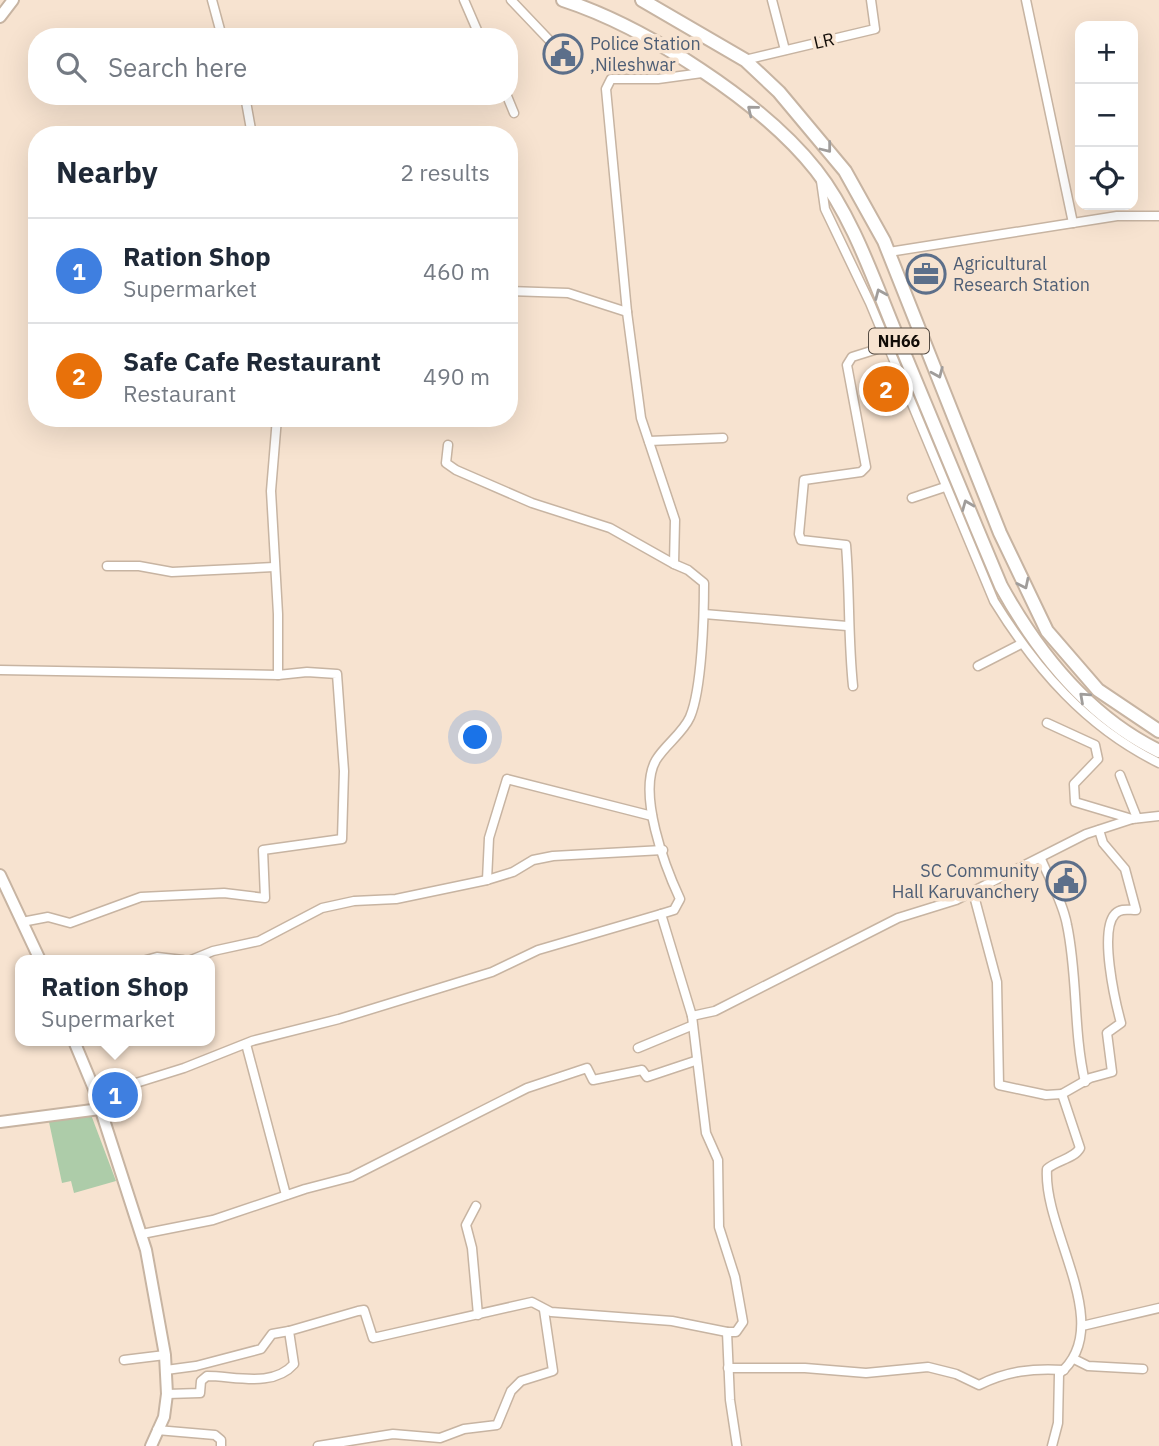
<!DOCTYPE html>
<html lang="en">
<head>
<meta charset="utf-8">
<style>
  :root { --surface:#fff; --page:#f2f2f3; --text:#1f2937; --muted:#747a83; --line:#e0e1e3; --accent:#111827 }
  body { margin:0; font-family:"IBM Plex Sans",sans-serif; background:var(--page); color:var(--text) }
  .controls { position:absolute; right:21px; top:21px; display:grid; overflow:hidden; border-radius:14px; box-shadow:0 7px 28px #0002 }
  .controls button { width:63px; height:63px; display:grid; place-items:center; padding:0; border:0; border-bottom:2px solid var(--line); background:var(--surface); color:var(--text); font:35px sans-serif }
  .you { position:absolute; left:476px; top:738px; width:24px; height:24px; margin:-18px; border:5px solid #fff; border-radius:50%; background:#1a73e8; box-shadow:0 0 0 10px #1a73e833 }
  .badge { display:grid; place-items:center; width:46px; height:46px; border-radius:50%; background:var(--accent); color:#fff; font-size:23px; font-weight:700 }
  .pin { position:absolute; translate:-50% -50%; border:4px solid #fff; box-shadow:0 2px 7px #0006 }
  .popup { position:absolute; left:15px; top:955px; width:200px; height:91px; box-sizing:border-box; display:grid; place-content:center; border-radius:14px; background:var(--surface); filter:drop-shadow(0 2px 5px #0005); font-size:23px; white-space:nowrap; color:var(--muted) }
  .popup b { font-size:26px; color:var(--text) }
  .popup::after { content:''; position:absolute; left:50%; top:100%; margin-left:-14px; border:14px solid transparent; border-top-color:var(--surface) }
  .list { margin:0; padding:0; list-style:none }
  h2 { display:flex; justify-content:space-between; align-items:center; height:91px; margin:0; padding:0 28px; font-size:30px }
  h2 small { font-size:23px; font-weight:400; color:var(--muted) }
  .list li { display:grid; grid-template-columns:46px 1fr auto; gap:21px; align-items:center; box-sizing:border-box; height:105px; padding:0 28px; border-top:2px solid var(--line) }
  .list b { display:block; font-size:26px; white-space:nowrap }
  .list p { margin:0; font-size:23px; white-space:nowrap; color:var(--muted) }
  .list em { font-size:23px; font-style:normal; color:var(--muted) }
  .icon { flex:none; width:38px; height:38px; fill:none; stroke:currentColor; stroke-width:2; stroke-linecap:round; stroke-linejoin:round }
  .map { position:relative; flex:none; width:1159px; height:1446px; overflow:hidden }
  .search { position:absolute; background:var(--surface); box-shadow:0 7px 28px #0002; left:28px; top:28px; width:490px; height:77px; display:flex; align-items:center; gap:18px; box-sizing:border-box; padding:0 24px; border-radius:28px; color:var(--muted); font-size:26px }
  .panel { position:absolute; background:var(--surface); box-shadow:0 7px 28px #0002; left:28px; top:126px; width:490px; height:301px; border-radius:28px }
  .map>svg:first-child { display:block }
</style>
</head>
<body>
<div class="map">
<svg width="1159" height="1446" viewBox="0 0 1159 1446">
  <rect width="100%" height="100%" fill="#f7e3d0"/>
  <path fill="#adcca9" d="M90,1112L116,1181L74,1193L71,1181L62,1183L49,1122Z"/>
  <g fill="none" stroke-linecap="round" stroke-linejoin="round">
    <g stroke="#c7b4a2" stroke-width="11">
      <g id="minor">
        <path d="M212,0L222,37"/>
        <path d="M464,0L480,37"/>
        <path d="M511,0L551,42"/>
        <path d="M772,0L785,50"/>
        <path d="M1026,0L1073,223"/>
        <path d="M745,60L875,29L871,0"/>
        <path d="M702,73L658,79H611L606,89L627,312L641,418L675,520L674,564L688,570L704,583C704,616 702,689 690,717C683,733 665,745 656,760C637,793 665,867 680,899L674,910L661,914L692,1016L706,1133L718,1160L719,1227L735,1277L743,1322L736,1332H727L730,1400L737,1446"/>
        <path d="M245,96L252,135"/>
        <path d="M507,96L514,113"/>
        <path d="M821,181L825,209L870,303L994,601C1036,669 1086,727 1159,763"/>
        <path d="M889,252L1117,216H1159"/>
        <path d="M509,291L568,293L627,312"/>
        <path d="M649,441L723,438"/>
        <path d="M448,445L446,463L456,470L532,503L610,528L674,564"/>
        <path d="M912,498L945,487"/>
        <path d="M107,566H139L172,572L274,567"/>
        <path d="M704,614L847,626"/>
        <path d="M978,666L1021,644"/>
        <path d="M0,670L278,675V614L271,491L277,418"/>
        <path d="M853,686C848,638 850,593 846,545L801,540L799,534L804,480L861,472L866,467L847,365L852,357L887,346"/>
        <path d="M1047,723L1095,745L1098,759L1074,784L1075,802L1132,819L1159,816"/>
        <path d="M1120,775L1137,818"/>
        <path d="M1041,859C1050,880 1063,903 1067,925C1078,977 1073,1030 1085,1082"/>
        <path d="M487,880L489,838L507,779L652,816"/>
        <path d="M973,892L997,982L999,1085L1046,1095L1062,1094"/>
        <path d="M22,922L48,917L70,923L141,897L224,893L265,898L263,850L342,839L344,771L337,674L307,672L278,675"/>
        <path d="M146,960L157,957L183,960"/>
        <path d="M191,960L213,951L259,941L322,908L354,901L396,899L487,880L513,872L533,860L553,856L663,850"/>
        <path d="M692,1016L715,1011L898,918L956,900L1086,834L1132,819"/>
        <path d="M246,1044L286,1195"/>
        <path d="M638,1048L691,1026"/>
        <path d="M94,1089L136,1083L184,1068L252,1041L339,1019L492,972L538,950L661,914"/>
        <path d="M476,1206L466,1225L472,1248L478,1315"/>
        <path d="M142,1234L213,1220L305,1189L351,1177L527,1088L587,1068L593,1080L642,1070L647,1077L695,1061"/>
        <path d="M1082,1326L1159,1308"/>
        <path d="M1074,1359L1088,1366L1143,1369"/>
        <path d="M124,1360L165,1355"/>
        <path d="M728,1368H805L866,1373L928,1367L956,1374L979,1385C1007,1371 1033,1368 1064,1370"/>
        <path d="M166,1370L196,1366L261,1349L272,1334L289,1331"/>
        <path d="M167,1394L200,1393L201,1381L207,1376C235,1376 273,1388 294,1364L289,1331L358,1311L364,1310L373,1338L532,1302L551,1312L672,1321L727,1332"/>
        <path d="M157,1430L215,1435L221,1440V1446"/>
        <path d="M318,1446L393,1434L440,1438L464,1429L497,1425L511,1391L521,1381L553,1371L544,1310"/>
        <path d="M1052,1446L1058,1423L1059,1374C1117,1327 1043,1232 1047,1169C1057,1160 1074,1159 1080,1148L1062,1094L1090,1078L1112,1072L1107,1033L1121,1023C1115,1001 1099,931 1115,914C1121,908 1128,910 1136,910L1125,869L1103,843L1099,830"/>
      </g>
    </g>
    <g stroke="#c7b4a2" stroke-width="14">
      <g id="major">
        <path d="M0,17L13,0"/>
        <path d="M0,875L40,960"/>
        <path d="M74,1041L94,1089L146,1250L165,1355L167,1394L164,1417L151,1446"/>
        <path d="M0,1122L100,1109"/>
      </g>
    </g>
    <g stroke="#c7b4a2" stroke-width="16">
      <g id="highway">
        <path d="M563,0C646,27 762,102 816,170C853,217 874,281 897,336C932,420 966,503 1001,586C1038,653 1089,717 1159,751"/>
        <path d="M642,0L745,60L779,92L845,171L884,241L1000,533L1047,631L1098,690L1159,731"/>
      </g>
    </g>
    <use href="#minor" stroke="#fff" stroke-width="8"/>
    <use href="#major" stroke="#fff" stroke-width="10"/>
    <use href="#highway" stroke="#fff" stroke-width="12"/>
  </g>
  <defs><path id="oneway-chevron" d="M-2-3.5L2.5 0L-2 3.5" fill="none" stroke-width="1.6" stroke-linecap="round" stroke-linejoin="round" transform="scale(1.75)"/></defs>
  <g stroke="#a09d9b">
    <use href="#oneway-chevron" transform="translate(752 110) rotate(-141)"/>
    <use href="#oneway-chevron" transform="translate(827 148) rotate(52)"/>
    <use href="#oneway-chevron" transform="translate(880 294) rotate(-113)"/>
    <use href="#oneway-chevron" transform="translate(938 373) rotate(67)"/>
    <use href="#oneway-chevron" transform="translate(967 505) rotate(-112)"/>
    <use href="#oneway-chevron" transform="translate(1024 584) rotate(64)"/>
    <use href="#oneway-chevron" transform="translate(1084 697) rotate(-138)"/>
  </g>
  <defs>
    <g id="civic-ring" transform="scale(2.0125)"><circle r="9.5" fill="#f7e3d0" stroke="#5c6f8a" stroke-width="1.5"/><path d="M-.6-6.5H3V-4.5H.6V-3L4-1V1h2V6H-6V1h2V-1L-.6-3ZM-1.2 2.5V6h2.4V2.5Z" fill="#5c6f8a"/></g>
    <g id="office-ring" transform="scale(2.0125)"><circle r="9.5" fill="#f7e3d0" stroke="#5c6f8a" stroke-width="1.5"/><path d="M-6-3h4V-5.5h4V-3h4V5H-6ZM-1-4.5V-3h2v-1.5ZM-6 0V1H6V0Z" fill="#5c6f8a"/></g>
  </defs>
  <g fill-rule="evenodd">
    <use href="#civic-ring" x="563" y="54"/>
    <use href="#office-ring" x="926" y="274"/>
    <use href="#civic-ring" x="1066" y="881"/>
  </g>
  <g text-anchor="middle" stroke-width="7" stroke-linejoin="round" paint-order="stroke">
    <rect fill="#f7e3d0" stroke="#564c43" stroke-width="2" x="869" y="328.5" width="60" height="25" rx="5"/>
    <g font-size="16" font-weight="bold" fill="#110b06">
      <text x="899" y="347">NH66</text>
    </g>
    <g font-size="18" fill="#110b06" stroke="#f7e3d0">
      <text transform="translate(824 41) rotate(-13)" y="6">LR</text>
    </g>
    <g font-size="18" fill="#4e5e75" stroke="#f7e3d0" text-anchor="start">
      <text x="590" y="50">Police Station<tspan x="590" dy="21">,Nileshwar</tspan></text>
      <text x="953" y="270">Agricultural<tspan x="953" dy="21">Research Station</tspan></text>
      <text x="1039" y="877" text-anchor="end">SC Community<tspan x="1039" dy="21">Hall Karuvanchery</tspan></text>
    </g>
  </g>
</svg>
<div class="controls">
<button>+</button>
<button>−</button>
<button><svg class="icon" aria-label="locate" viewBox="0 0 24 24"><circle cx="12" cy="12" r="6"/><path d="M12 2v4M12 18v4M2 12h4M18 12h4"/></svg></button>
</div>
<div class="you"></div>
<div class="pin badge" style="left:115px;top:1095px;background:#3f7fe0">1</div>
<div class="popup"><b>Ration Shop</b>Supermarket</div>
<div class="pin badge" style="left:886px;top:389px;background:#e8710a">2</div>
<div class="search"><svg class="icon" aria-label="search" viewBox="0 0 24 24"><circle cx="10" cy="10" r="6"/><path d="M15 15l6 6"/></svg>Search here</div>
<section class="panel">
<h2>Nearby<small>2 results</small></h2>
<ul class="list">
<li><span class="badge" style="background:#3f7fe0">1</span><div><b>Ration Shop</b><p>Supermarket</p></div><em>460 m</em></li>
<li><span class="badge" style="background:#e8710a">2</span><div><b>Safe Cafe Restaurant</b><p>Restaurant</p></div><em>490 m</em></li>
</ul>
</section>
</div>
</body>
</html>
